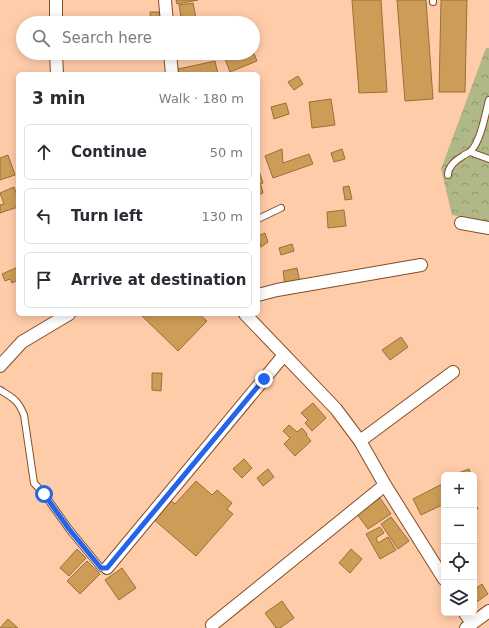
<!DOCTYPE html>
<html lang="en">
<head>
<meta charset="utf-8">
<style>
  :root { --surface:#fff; --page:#f2f2f3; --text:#2b2b33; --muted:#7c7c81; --line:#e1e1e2 }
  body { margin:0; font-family:"DejaVu Sans",sans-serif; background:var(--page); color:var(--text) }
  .controls { position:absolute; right:12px; bottom:12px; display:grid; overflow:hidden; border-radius:6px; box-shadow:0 2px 10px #0003 }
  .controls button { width:36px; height:36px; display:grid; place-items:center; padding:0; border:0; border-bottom:1px solid var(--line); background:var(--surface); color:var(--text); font:20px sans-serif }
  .stop { position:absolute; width:12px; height:12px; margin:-9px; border:3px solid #2563eb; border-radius:50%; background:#fff }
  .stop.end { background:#2563eb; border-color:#fff; box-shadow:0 1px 4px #0008 }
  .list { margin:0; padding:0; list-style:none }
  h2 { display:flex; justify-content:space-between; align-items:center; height:52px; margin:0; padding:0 16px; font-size:17px }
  h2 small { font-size:13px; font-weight:400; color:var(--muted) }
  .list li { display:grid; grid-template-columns:26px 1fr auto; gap:12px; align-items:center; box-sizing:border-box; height:56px; margin:0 8px 8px; padding:0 8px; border:1px solid var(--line); border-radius:6px }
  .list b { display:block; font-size:15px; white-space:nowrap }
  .list em { font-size:13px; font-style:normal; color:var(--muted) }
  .icon { flex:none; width:22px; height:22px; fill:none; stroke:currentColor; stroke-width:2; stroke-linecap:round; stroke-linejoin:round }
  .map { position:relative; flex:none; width:489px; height:628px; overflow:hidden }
  .search { position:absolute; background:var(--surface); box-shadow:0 2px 10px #0003; left:16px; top:16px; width:244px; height:44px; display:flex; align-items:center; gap:10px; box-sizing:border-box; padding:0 14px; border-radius:22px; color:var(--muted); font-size:15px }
  .panel { position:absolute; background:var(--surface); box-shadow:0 2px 10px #0003; left:16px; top:72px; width:244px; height:244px; border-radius:6px }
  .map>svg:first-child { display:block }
</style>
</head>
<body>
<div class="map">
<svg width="489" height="628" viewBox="0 0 489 628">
  <defs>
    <pattern id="forest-crowns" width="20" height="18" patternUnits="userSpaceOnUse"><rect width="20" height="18" fill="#b1b887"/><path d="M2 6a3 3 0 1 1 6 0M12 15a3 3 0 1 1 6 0" fill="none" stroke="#92966e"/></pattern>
  </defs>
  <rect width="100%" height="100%" fill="#fca"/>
  <path fill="url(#forest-crowns)" d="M486,48H489V222L452,215L441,169Z"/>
  <g fill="#cd9d57" stroke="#987035">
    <path d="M176,0H198L177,4Z"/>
    <path d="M352,0H381L387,92L359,93Z"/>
    <path d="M397,0H426L433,99L405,101Z"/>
    <path d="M441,0H467L465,92H439Z"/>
    <path d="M193,3L197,23H182L179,5Z"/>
    <path d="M150,12H159L161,23H151Z"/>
    <path d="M253,51L257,61L230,72L223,54L226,53H253Z"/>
    <path d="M215,61L218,74H179L178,69Z"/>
    <path d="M298,76L303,84L294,90L288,82Z"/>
    <path d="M331,99L335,125L312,128L309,102Z"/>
    <path d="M286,103L289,114L274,119L271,107Z"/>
    <path d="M282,149L283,163L309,154L313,164L273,178L265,156Z"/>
    <path d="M342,149L345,159L334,162L331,153Z"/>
    <path d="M8,155L15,175L0,180V158Z"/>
    <path d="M258,168L263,183L258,185Z"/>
    <path d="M261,185L263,193L258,195V186Z"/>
    <path d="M349,186L352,199L345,200L343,187Z"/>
    <path d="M14,187L18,198V207L0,213V205L4,204L0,193Z"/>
    <path d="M344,210L346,226L328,228L327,212Z"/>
    <path d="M265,233L268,242L261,247L258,236Z"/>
    <path d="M292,244L294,251L281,255L279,248Z"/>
    <path d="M18,267V277H17L18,280L12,283L10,279L5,281L2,274Z"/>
    <path d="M297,268L300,282L285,285L283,271Z"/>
    <path d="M140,314H199L207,321L178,351Z"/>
    <path d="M401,337L408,347L390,360L382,350Z"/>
    <path d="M152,373H162L161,391L152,390Z"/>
    <path d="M313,403L326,418L312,431L305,423L308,420L301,413Z"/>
    <path d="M289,425L297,432L302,428L307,434L306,435L311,441L295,456L284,444L290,438L283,431Z"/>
    <path d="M244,459L252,468L242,478L233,469Z"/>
    <path d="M268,469L274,477L263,486L257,478Z"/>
    <path d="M469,469L471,475H453Z"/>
    <path d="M196,481L212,495L217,490L232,503L227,509L233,514L196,556L152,518L169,499L175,504Z"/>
    <path d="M444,483V504L421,515L413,499Z"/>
    <path d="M380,498L391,514L368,529L357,514Z"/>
    <path d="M474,501L478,509L474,510Z"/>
    <path d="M391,517L409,541L398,549L381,524Z"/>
    <path d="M380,527L384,533L376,538L378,543L388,537L396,550L380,559L366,534Z"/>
    <path d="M77,549L86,558L69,576L60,568Z"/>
    <path d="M351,549L362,559L350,573L339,563Z"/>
    <path d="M87,561L100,574L80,594L67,581Z"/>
    <path d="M122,568L136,588L119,600L105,580Z"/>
    <path d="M482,584L488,594L475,603L474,601V590Z"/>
    <path d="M282,601L294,618L280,628H276L265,613Z"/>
    <path d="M8,619L18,628H0Z"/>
  </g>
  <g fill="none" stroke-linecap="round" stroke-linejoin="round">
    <g stroke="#844e25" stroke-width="8">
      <g id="service">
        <path d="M433,0V2"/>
        <path d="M470,152L489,159"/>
        <path d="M448,175C448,167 456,160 463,156C465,154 469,153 471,151C481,140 485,115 489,100"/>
        <path d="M258,219L281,208"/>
        <path d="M0,390C13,398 18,400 24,415L34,483L44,494L69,529L101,568H107"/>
      </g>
    </g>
    <g stroke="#844e25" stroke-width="14">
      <g id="minor">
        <path d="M56,0V23"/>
        <path d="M165,0L167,23"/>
        <path d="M56,53L57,74"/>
        <path d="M170,53L172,74"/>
        <path d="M461,223L489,228"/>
        <path d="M258,295L277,290L421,265"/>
        <path d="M245,314L336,409L360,441L385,485L444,579"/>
        <path d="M0,366L22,342L69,314"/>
        <path d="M360,441L453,372"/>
        <path d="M107,568L284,355"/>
        <path d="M465,613L472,623"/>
        <path d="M212,625L385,485"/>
        <path d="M466,628L489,611"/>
      </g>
    </g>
    <use href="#service" stroke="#fff" stroke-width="6"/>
    <use href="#minor" stroke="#fff" stroke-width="12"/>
  </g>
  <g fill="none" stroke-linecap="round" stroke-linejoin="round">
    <path stroke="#2563eb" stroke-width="5" d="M44,494L69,529L101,568H107L264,379"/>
  </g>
</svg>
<div class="controls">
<button>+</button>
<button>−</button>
<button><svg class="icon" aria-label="locate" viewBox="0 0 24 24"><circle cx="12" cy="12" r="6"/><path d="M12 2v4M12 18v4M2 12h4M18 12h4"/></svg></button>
<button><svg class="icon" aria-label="layers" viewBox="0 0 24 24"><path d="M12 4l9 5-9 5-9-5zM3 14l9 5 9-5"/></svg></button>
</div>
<div class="stop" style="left:44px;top:494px"></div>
<div class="stop end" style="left:264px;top:379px"></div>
<div class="search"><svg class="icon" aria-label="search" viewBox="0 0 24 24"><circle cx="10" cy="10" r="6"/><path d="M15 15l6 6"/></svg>Search here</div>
<section class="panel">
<h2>3 min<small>Walk · 180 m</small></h2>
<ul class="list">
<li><svg class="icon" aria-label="ahead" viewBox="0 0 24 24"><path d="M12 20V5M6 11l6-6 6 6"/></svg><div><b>Continue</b></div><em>50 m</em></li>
<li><svg class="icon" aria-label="left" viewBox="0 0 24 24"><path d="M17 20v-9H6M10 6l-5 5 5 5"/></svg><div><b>Turn left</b></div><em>130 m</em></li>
<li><svg class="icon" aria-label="arrive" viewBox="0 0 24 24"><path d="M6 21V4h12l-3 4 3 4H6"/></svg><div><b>Arrive at destination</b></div></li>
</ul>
</section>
</div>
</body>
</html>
